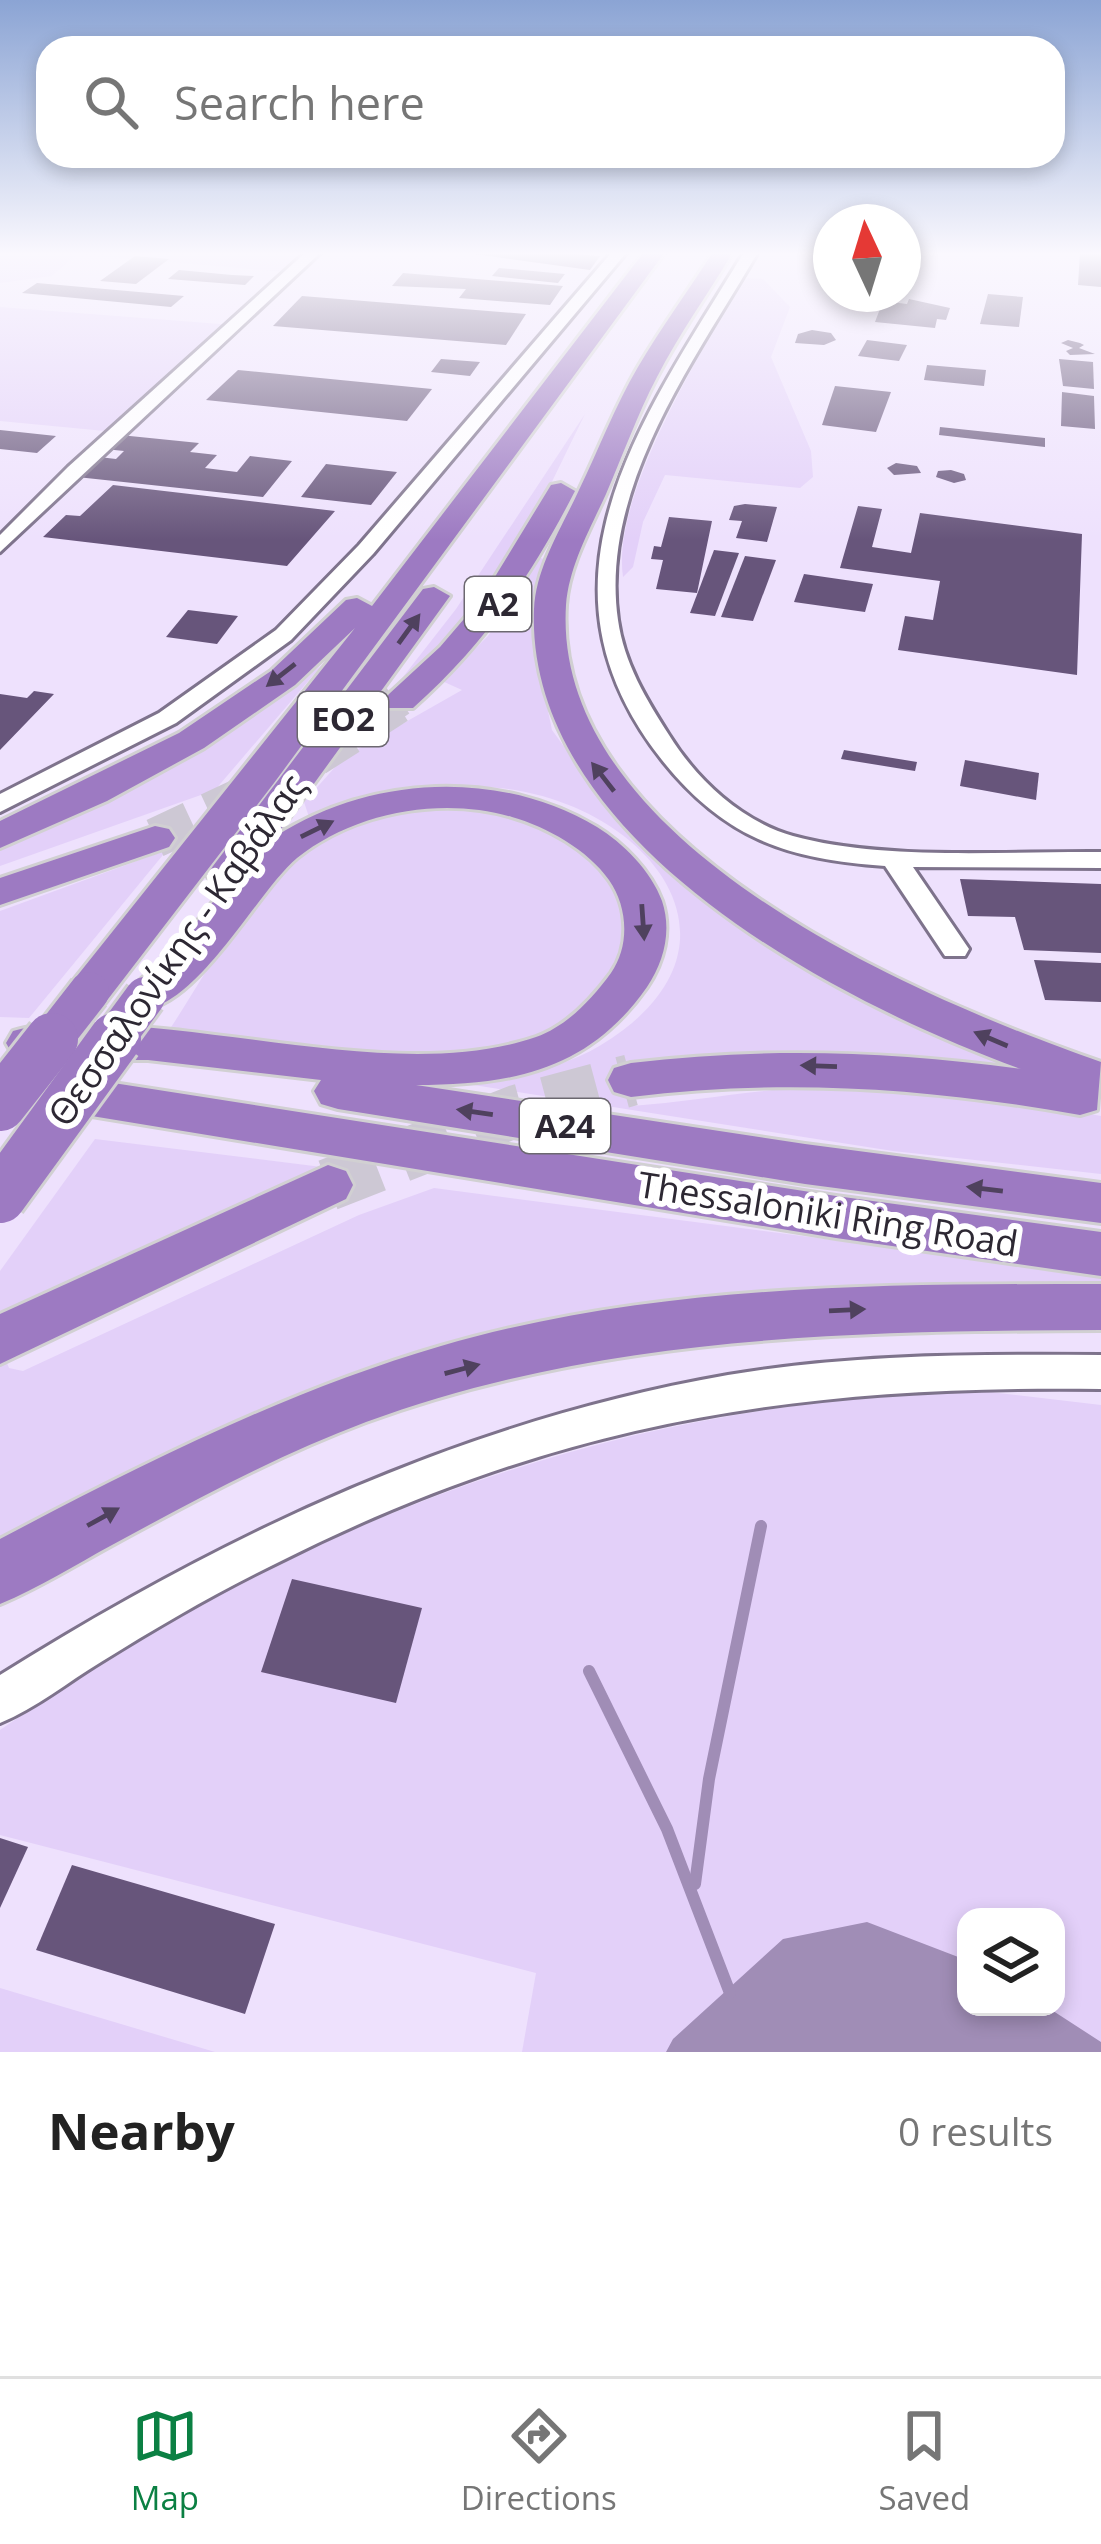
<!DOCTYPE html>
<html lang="en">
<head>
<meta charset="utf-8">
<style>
  :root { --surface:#fff; --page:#f6f6f6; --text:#222; --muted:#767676; --line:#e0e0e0; --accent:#0b8043 }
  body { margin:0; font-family:"Open Sans",sans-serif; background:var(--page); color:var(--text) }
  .controls { position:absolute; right:36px; bottom:36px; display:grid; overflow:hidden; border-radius:24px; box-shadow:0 6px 18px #0003 }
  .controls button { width:108px; height:108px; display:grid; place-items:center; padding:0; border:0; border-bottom:3px solid var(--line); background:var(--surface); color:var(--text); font:60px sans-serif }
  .compass { position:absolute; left:813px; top:204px; width:108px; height:108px; border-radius:50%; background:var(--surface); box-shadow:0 6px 18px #0003; rotate:356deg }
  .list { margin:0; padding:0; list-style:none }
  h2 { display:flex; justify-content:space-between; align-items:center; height:156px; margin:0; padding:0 48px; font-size:51px }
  h2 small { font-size:39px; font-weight:400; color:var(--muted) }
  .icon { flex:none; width:66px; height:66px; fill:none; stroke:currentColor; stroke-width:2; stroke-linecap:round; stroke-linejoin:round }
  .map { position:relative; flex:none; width:1101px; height:2052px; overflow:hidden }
  .search { position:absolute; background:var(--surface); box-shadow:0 6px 18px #0003; left:36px; right:36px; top:36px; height:132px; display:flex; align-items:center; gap:30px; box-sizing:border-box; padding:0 42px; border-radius:36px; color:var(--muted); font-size:45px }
  .sheet { height:324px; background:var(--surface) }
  nav { display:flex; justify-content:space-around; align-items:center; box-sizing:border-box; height:168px; border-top:3px solid var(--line); background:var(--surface); font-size:33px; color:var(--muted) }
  nav a { display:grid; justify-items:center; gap:6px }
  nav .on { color:var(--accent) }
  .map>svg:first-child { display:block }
</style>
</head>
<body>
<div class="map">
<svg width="1101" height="2052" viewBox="0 0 1101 2052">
  <rect width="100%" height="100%" fill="#f5f0fc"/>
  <path fill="#eee1fd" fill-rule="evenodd" d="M0,252H831V294H903V252H1101V2052H0ZM966,1917H1056V2007H966Z"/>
  <g fill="#e3d0f9" fill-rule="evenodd">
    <path d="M0,252H306L285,272L77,254L52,276L0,283Z"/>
    <path d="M743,278L763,279L790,307L771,357L811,451L813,477L800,488L665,475L643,522L633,567L623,577C611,496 703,350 743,278Z"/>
    <path d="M0,307L233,325L105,431L0,421Z"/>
    <path d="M585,414L505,578L429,670L396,686L456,609Z"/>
    <path d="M540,558L549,560L534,614L537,659L552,730L603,800L698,884L1012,1065L899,1058L627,1070L632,1106C706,1100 778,1085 853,1086C936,1088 1019,1101 1101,1116V1174L893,1151L461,1083C509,1077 558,1071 601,1045C764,946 648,803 499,788C435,782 371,805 310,820L304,802L344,757L462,690L442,681L488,636Z"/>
    <path d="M322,665L215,790L0,866V845L233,727Z"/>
    <path d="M445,804L514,811L608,863L634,923L609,993L542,1039L470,1054H397L168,1032C212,965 256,876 327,836C363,816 405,811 445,804Z"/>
    <path d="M167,850L29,1018L0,1017V911Z"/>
    <path d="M95,1139L330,1168L0,1314V1271Z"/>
    <path d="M434,1188L1101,1275V1288L600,1319L0,1567V1346L9,1368L23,1371L359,1215Z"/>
    <path d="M981,1391L1101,1405V2052H522L536,1973L0,1835V1730C302,1520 611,1401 981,1391ZM966,1917H1056V2007H966Z"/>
    <path d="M0,1988L215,2052H0Z"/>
  </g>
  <path fill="#a08db6" d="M867,1922L966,1960V2007H1047L1101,2042V2052H666L673,2039L783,1939Z"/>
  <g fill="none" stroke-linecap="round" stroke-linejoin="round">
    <g stroke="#a08db6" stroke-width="12">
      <path d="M589,1671L667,1829L730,1993"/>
      <path d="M695,1884L709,1779L761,1526"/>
    </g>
  </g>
  <g fill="#67557b">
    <path d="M460,252H543L600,256L590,270Z"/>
    <path d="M1080,252H1101V287L1078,285Z"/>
    <path d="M135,256L169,259L136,284L100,281Z"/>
    <path d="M499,268L565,274L558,283L492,276Z"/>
    <path d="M179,270L232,275L254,276L245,285L168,279Z"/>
    <path d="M403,273L563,286L550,305L459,298L466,289L392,286Z"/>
    <path d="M37,283L184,296L171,307L22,293Z"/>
    <path d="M988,294L1023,297L1019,327L980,324Z"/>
    <path d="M302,296L526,314L506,345L273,326Z"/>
    <path d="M909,299L950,308L946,320L937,319L935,328L875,322L883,301L907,304Z"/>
    <path d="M812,330L831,333L836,340L824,345L795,343L798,334Z"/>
    <path d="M867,340L907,345L899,361L858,356Z"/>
    <path d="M1068,340L1080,343L1084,345L1079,348L1095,354L1070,355L1066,351L1073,348L1061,343Z"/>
    <path d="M441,359L480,362L470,376L431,372Z"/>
    <path d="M1059,359L1093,362L1094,389L1063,386Z"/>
    <path d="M927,365L986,370L984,386L924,380Z"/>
    <path d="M238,370L432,389L407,421L206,400Z"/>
    <path d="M835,386L891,392L876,432L822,425Z"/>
    <path d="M1062,392L1094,396L1095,429L1061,426Z"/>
    <path d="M940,427L1045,438V447L939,435Z"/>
    <path d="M0,430L56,436L37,453L0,449Z"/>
    <path d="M120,435L199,443L190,452L217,455L205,468L237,472L250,456L292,461L263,497L77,477L99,457L116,459L124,451L105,449Z"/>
    <path d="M896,463L917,466L921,473L894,475L887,468Z"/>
    <path d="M326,464L397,472L371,505L301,497Z"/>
    <path d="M951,470L964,474L966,480L954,483L936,477L938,471Z"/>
    <path d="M113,485L335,511L287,566L43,537L66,515L80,516Z"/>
    <path d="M745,504L777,507L767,542L736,538L742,521L729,520L734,506Z"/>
    <path d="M858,506L882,509L872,547L911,553L920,513L1082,534L1077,675L898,650L905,616L933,620L940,581L840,568Z"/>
    <path d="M669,517L712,521L697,593L656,589L663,560L651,559L654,546L661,547Z"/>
    <path d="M714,550L739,553L715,616L690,613Z"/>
    <path d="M745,556L776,560L753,621L721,617Z"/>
    <path d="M804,574L873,584L865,612L794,602Z"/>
    <path d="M188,610L238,616L217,644L166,637Z"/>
    <path d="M34,691L54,694L0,750V694L27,698Z"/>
    <path d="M844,750L917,762L915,771L841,759Z"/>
    <path d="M965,760L1039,773L1036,800L960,786Z"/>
    <path d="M960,879L1101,884V953L1024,950L1015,917L968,916Z"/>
    <path d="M1034,960L1101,963V1002L1045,1000Z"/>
    <path d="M292,1579L422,1608L396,1703L261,1672Z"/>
    <path d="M0,1838L28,1847L0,1908Z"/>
    <path d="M72,1865L275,1924L245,2014L36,1950Z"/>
  </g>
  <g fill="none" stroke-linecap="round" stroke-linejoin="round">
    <path stroke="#cdc8d4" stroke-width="30" stroke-dasharray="30 15" stroke-linecap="butt" d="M392,707L401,701"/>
    <path stroke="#cdc8d4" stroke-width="40" stroke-dasharray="40 20" stroke-linecap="butt" d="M155,838L275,782L397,704"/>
    <path stroke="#cdc8d4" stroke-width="52" stroke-dasharray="52 26" stroke-linecap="butt" d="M328,1185L519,1110L631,1080"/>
    <g stroke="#7e738c" stroke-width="6">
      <g id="minor">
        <path d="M306,252H321L0,552V535L68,467Z"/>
        <path d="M612,252H627L373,554L291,640L176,723L0,812V794L159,713L276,630L359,545Z"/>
        <path d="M744,252H758C695,360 599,488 618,620C624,663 646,699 669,735C697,780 741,821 793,836C884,861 1006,851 1101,852V868L913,867L969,949L965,956H945L885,866C787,859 725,839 662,760C519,579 645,416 744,252Z"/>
        <path d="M1101,1355V1389C791,1385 554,1423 275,1564C215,1593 157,1627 101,1662C68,1682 36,1708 0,1723V1675C225,1534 464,1421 728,1375C851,1354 977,1354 1101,1355Z"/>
      </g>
    </g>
    <g stroke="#d1d0d2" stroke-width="6">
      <g id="highway">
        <path d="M644,252H665L274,783L105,1003L89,1007L73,1003L67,992L73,981L355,628L295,685L204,748L107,801L0,848V821L179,733L271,671L346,600L357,598L372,606Z"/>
        <path d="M713,252H733C708,294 679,334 657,377C637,415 623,455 606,494C590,529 569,566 566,605C551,843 917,998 1101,1062L1097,1110L1080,1115C929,1088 783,1078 631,1097L614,1092L608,1080L614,1068L631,1063C762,1047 890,1051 1021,1069C836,1002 525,840 534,609C536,567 562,527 579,490C599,449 615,406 638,367C661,328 688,291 713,252Z"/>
        <path d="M561,483L575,491C532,575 483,646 413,708H389L384,701L389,694L440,647L482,598L551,485Z"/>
        <path d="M434,587L450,596L276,836C371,775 500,769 597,827C623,843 651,871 662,901C672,931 664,962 647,987C589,1070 513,1085 416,1085L805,1144L1101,1183V1223L805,1184L338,1109L321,1104L314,1091L321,1080L148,1060H29L13,1055L6,1043L13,1031C36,1024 60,1026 85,1025C222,1023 406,1082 536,1037C567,1026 591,1000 611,973C630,946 628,907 609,880C588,850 547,827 512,817C442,796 354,812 297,858C255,893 188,1025 129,1008L123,997L183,939L225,887L213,884L207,875L213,866L423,589Z"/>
        <path d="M155,826L169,829L175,838L169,847L0,905V878Z"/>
        <path d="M43,1072L836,1196L1101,1232V1276L836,1238L43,1108L26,1103L19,1090L26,1077Z"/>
        <path d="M328,1165L346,1171L353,1185L346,1199L0,1364V1314Z"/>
        <path d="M1101,1284V1330C853,1331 602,1335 366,1422C278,1455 195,1500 112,1545C75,1565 39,1588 0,1604V1539C142,1464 287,1391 441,1346C654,1284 881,1284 1101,1284Z"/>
      </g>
    </g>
    <use href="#minor" fill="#fff" fill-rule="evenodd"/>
    <use href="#highway" fill="#9d7ac2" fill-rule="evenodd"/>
    <g stroke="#d1d0d2" stroke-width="46" stroke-linecap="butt">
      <g id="highway-bridge-far1">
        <path d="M50,1042L89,992"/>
        <path d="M112,1042L145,997"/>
      </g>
    </g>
    <g stroke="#d1d0d2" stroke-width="58" stroke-linecap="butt">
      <g id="highway-bridge">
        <path d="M0,1105L52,1039"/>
        <path d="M0,1197L115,1039"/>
      </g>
    </g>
    <use href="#highway-bridge-far1" stroke="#9d7ac2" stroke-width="40"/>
    <use href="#highway-bridge" stroke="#9d7ac2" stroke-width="52"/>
  </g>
  <defs><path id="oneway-solid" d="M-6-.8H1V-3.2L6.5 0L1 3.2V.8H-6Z" transform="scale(3)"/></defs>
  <g fill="#4f415e">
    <use href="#oneway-solid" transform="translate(409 629) rotate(-54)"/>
    <use href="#oneway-solid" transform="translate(281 675) rotate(142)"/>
    <use href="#oneway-solid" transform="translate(603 777) rotate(-128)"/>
    <use href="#oneway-solid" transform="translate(317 829) rotate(-26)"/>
    <use href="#oneway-solid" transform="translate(643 922) rotate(86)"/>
    <use href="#oneway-solid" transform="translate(991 1039) rotate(-157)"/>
    <use href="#oneway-solid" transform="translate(819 1066) rotate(-178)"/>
    <use href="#oneway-solid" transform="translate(475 1112) rotate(-172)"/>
    <use href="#oneway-solid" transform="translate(985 1189) rotate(-173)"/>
    <use href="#oneway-solid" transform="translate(847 1310) rotate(-3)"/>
    <use href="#oneway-solid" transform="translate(462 1369) rotate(-15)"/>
    <use href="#oneway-solid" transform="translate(103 1517) rotate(-29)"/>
  </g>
  <linearGradient id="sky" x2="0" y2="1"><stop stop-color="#8ba4d4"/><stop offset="0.47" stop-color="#faf8fe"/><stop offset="1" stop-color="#faf8fe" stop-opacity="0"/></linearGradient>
  <rect width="1101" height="540" fill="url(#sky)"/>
  <g text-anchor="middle" stroke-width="12" stroke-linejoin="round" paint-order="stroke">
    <g fill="#fff" stroke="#6c6870" stroke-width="3">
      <rect x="465" y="577" width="66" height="54" rx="9"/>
      <rect x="298" y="692" width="90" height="54" rx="9"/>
      <rect x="520" y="1099" width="90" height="54" rx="9"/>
    </g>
    <g font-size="33" font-weight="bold" fill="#2d2833">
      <text x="498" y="616">Α2</text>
      <text x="343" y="731">ΕΟ2</text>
      <text x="565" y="1138">Α24</text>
    </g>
    <g font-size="36" fill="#2d2833" stroke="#fff">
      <text transform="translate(177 950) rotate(-55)" y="13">Θεσσαλονίκης - Καβάλας</text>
      <text transform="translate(828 1214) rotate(9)" y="13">Thessaloniki Ring Road</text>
    </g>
  </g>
</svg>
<div class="controls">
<button><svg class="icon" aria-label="layers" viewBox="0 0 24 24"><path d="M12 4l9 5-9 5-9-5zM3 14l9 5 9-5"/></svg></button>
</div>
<svg class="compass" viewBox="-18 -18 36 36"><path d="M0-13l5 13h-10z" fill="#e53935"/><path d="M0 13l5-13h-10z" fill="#767676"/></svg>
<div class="search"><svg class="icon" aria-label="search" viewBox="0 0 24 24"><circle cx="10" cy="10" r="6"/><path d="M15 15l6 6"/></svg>Search here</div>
</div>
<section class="sheet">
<h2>Nearby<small>0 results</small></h2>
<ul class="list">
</ul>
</section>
<nav>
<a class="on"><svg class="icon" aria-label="map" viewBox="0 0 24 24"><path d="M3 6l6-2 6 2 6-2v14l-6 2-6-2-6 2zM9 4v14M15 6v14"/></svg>Map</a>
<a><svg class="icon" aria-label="directions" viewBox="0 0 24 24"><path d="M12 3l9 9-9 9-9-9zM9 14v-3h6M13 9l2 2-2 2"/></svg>Directions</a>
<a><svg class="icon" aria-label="saved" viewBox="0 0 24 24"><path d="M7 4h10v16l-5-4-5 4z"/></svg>Saved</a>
</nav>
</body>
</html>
